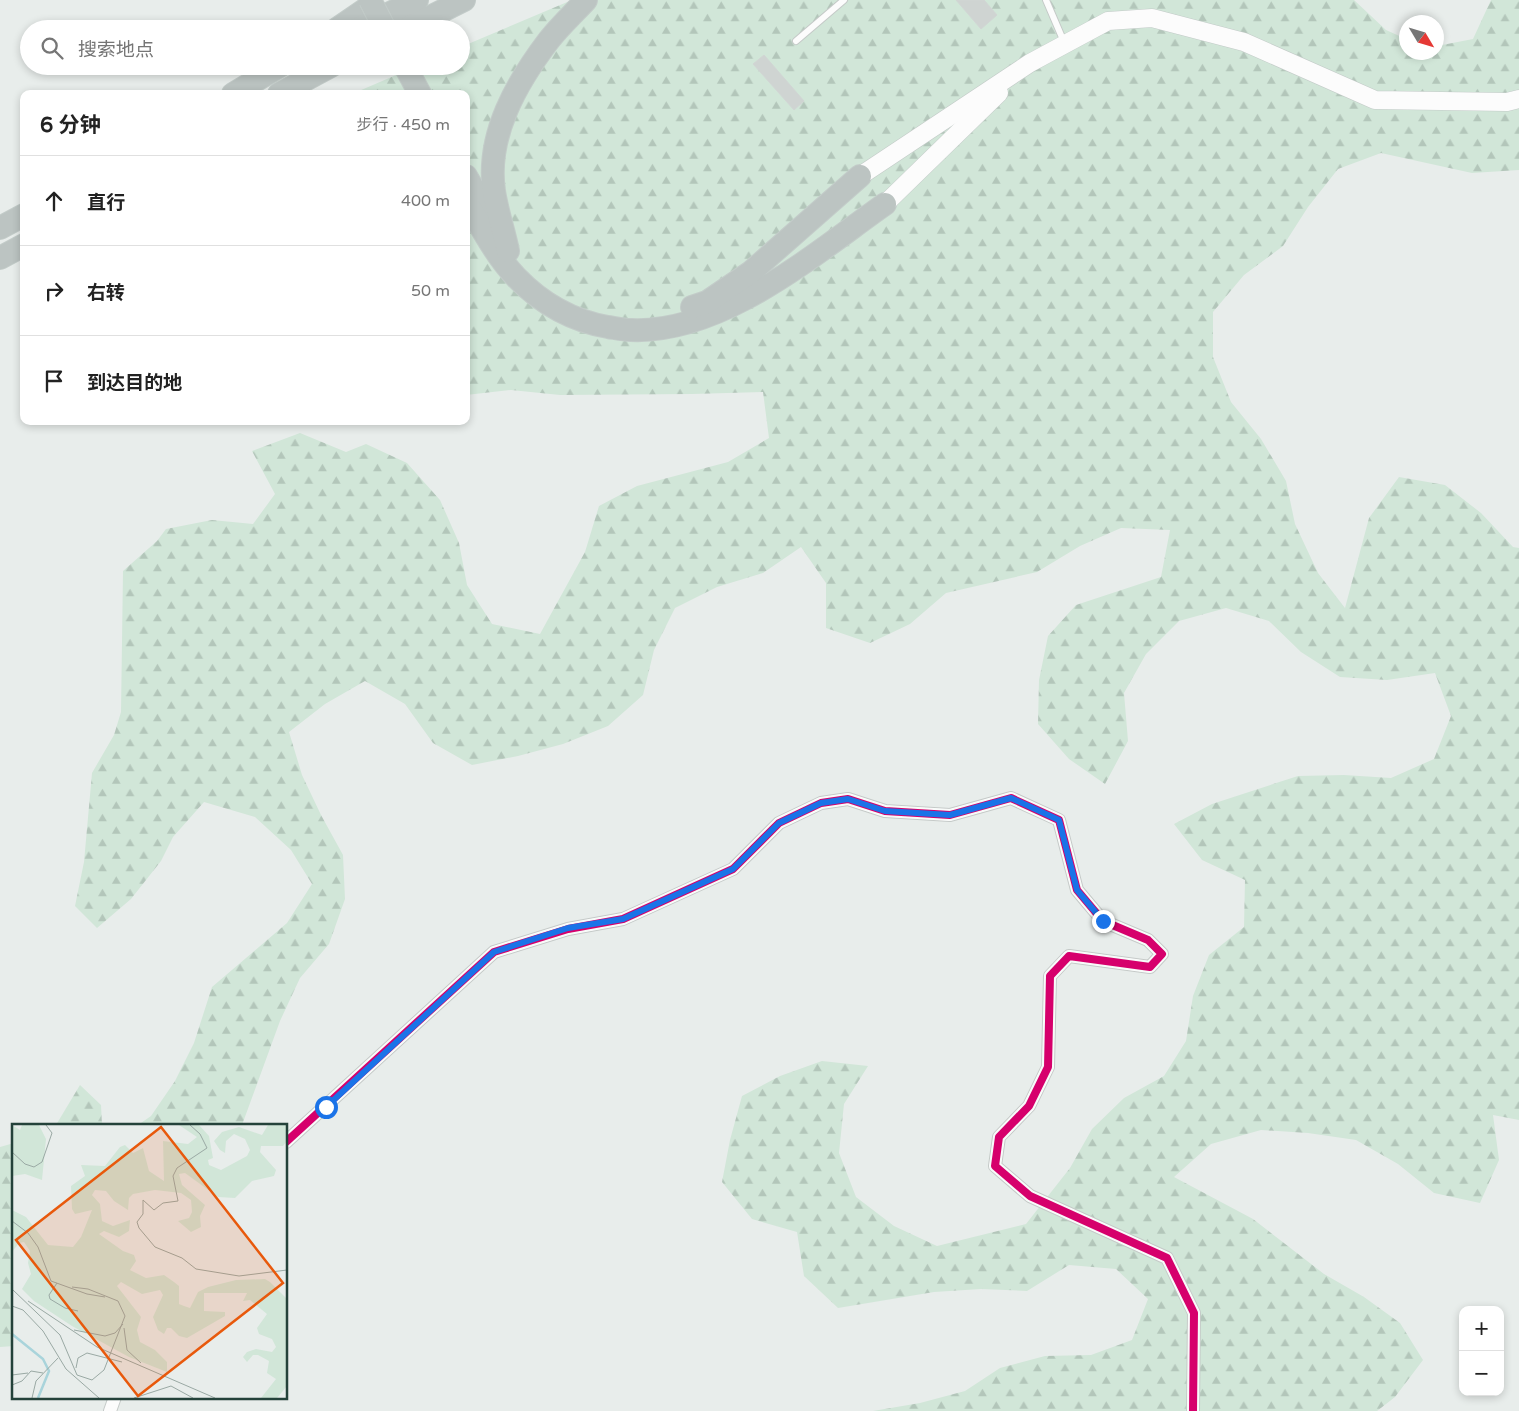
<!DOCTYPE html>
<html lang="zh">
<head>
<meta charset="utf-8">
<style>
  :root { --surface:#fff; --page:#f2f2f2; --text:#222; --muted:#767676; --line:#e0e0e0 }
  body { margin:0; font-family:"Varela Round","Noto Sans SC",sans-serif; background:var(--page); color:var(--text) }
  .controls { position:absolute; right:15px; bottom:15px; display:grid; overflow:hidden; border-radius:10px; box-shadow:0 2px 8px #0003 }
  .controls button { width:45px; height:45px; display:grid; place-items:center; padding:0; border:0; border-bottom:1px solid var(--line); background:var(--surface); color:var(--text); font:25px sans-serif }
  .compass { position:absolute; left:1399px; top:15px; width:45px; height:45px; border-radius:50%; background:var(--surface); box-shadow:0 2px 8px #0003; rotate:128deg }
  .stop { position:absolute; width:15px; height:15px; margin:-11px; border:4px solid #1a73e8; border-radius:50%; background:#fff }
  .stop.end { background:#1a73e8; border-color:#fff; box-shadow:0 1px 5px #0008 }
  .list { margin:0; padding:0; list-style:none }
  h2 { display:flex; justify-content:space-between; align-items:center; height:65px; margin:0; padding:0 20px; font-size:21px }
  h2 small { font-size:16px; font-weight:400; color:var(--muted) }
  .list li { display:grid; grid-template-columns:32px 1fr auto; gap:15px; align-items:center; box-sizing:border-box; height:90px; padding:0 20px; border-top:1px solid var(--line) }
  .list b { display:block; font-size:19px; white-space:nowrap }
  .list em { font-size:16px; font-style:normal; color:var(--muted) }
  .icon { flex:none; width:28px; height:28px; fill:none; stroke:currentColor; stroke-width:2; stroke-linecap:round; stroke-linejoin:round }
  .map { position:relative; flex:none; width:1519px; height:1411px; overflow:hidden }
  .search { position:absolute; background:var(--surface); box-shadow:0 2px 8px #0003; left:20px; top:20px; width:450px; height:55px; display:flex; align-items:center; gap:12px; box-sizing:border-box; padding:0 18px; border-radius:28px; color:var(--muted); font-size:19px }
  .panel { position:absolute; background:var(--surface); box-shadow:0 2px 8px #0003; left:20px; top:90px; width:450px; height:335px; border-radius:10px }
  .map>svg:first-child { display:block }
</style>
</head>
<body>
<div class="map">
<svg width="1519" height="1411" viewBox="0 0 1519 1411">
  <defs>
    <pattern id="forest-firs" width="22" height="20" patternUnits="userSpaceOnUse" patternTransform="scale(1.25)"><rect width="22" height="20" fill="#d1e6d8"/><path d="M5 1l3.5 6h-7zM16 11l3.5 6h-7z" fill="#b3c6ba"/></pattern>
  </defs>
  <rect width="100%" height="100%" fill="#e8edeb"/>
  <g fill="url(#forest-firs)">
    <path d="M572,0H1354L1386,30L1406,39V52H1436L1437,46L1473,39L1491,0H1519V170L1472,173L1381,153L1338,169L1308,207L1283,246L1244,275L1213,312V357L1231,402L1261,439L1286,481L1295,524L1318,573L1345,608L1369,518L1399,477L1445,485L1481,513L1513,547L1519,548V1120L1493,1115L1499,1160L1480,1203L1434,1193L1398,1164L1356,1140L1308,1133L1261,1130L1211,1144L1174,1177L1253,1219L1324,1274L1364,1297L1400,1323L1423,1360L1395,1397L1377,1411H873L920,1403L965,1391L1000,1368L1045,1356L1091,1355L1132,1340L1148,1299L1116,1269L1069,1265L1027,1291L981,1289L934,1292L838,1308L804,1276L797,1232L752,1219L722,1182L730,1140L742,1096L780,1076L822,1061L868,1066L844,1104L839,1153L856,1197L894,1226L937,1246L1026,1224L1070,1168L1092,1129L1124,1098L1164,1076L1186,1041L1193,996L1209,955L1244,927L1245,880L1202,860L1174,824L1212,804L1298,776L1344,775L1391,778L1434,759L1451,716L1435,673L1387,680L1340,677L1301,652L1269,621L1226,608L1179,621L1146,654L1124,693L1128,741L1105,784L1069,759L1038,724L1039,680L1048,636L1076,605L1161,577L1170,530L1121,528L1080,546L1037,572L946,593L910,624L870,643L826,628V583L801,547L763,573L717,587L675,608L654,650L643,695L608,726L563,744L518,756L472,765L433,743L405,704L365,681L325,704L289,732L302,775L321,815L343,855L345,899L329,944L300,978L280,1021L242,1125H138L151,1116L175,1081L194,1043L212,987L287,923L312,884L291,850L255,817L204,802L173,837L161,861L131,899L97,928L75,906L84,862L92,773L114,735L121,712L123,571L157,541L166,529L212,520L253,524L275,494L252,451L300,433L346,452L366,444L407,463L440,500L459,543L467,585L492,624L540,634L585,552L599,506L637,486L728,462L769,438L763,392L692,394L560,395L511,390L466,395V94H352L417,66H461V47Z"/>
    <path d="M80,1085L101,1105L102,1125H56Z"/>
    <path d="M14,1143V1346L0,1347V1147Z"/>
  </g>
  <g fill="#cfd4d2" stroke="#d1d6d4">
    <path d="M956,0H984L997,15L981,29Z"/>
    <path d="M764,55L804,101L794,110L753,64Z"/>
  </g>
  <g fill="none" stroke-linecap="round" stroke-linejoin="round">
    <g stroke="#c5cac8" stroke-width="8">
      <g id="lane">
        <path d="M1046,0L1064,42"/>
        <path d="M796,41L844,0"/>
      </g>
    </g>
    <g stroke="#c5cac8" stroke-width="14">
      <g id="street">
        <path d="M286,1142L494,952L568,929L623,919L733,869L779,823L821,803L848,799L885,811L950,815L1011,798L1059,820L1077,890L1103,921L1148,940L1162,954L1150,967L1069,956L1050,976L1048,1067L1029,1106L999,1137L995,1166L1030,1196L1167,1258L1194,1313L1193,1411"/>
        <path d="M110,1411L115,1397"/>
      </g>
    </g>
    <g stroke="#c3cbc8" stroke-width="19">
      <g id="secondary">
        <path d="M860,176L1030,63L1108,21L1152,18L1244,42L1375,100L1507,102L1519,99"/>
        <path d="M885,204L999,93"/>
      </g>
    </g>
    <g stroke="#c3ccc9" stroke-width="24">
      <g id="highway">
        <path d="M337,29L366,9"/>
        <path d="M357,29L417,0"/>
        <path d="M406,29L464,0"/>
        <path d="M405,66L420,94"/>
        <path d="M233,94L280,66"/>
        <path d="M279,94L331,66"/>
        <path d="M466,176L487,212"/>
        <path d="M466,201C481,227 495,255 516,277C541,303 573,321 608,327C615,328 623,330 631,330C722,334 814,254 885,204"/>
        <path d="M0,228L24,215"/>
        <path d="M508,251C504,231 497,211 494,191C486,135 517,82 549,40C560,26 574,13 586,0"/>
        <path d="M0,258L24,245"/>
        <path d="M692,307L707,302L751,272L860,176"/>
      </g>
    </g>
    <use href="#lane" stroke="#fcfcfc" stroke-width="6"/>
    <use href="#street" stroke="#fcfcfc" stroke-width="12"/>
    <use href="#secondary" stroke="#fcfcfc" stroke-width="18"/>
    <use href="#highway" stroke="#bcc4c2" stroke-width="22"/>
    <g stroke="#c3ccc9" stroke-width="24" stroke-linecap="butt">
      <path id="highway-bridge" d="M370,0L385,29"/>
    </g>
    <use href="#highway-bridge" stroke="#bcc4c2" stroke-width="22"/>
    <g stroke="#f7fbf9" stroke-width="11">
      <path id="cycleway" d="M286,1142L494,952L568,929L623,919L733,869L779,823L821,803L848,799L885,811L950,815L1011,798L1059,820L1077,890L1103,921L1148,940L1162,954L1150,967L1069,956L1050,976L1048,1067L1029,1106L999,1137L995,1166L1030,1196L1167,1258L1194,1313L1193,1411"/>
    </g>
    <use href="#cycleway" stroke="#d6006c" stroke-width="8"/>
  </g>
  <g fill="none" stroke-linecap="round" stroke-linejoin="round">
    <path stroke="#1a73e8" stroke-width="6" d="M326,1107L494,952L568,928L623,919L733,869L779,823L821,803L848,799L885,811L950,815L1011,798L1059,820L1077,890L1103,921"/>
  </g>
  <g transform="translate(12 1124)">
    <rect width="275" height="275" fill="#e8edeb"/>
    <path d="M0,1L8,6L10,1H27L34,15L30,56L13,50L0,52ZM167,1H187L197,12L201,34L196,36L197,41L209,46L235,32L238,26L233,15L222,10L214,17L213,29L208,26L202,17L210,8L227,3L250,11L256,1H275V17L271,22H249L248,28L264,46L262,52L240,57L223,74L206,73L173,49L167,50L170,61L193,81L188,92L189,103L179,108L166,97L177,94L180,88L179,76L169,69L143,66L121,70L117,74L116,86L102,77L94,67L83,66L80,71L88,80L90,97L101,102L118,96L117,107L107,113L92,107L87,110L111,127L122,131L124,137L118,146L134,154L152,151L162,158L167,162V180L172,182L178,184L186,168L196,163L224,156L253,155L258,158L275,175V262L265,274H249L264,255L255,249L257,237L246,231H241L235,238L231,233L235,228L244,225L260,228L264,223L260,215L247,210L245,204L255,190L238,176L231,177L235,169H192V187L213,188V192L175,214L167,212L159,204H155L152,210L146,206L141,193L151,171L148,166L130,170L109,158L105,162L129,193L125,206L128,218L143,226L155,238V248L117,233L60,202L22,177L10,165L19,150L16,139L18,127L12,118L7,119L0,128V86L14,93L36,121L61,123L69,113L80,86L63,90L60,85L59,62L73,52L69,41L93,42L108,23L113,21L121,29L131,24L137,47L152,57L151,17L176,20L185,13Z" fill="#d1e6d8"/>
    <path fill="none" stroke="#a9d4db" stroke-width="2.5" d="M0,210L31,235L37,247L26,274"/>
    <path fill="none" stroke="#9aa9a4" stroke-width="1" d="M178,1L188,10L195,24L165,44L161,52L166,77L151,79L142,86L131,76V90L125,98L127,104L143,123L170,134L184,145L227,152L275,146M0,28L13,40L22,43L30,38L40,9L34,1M0,97L16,109L26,123L39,157L75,170M45,159L37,171L38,175L53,184L66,187M60,163L76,165M1,166L48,211L65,251L80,256L92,246L113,192L106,177L76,165M75,170L93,173M16,177L85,223L203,274M0,182L11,186L31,207L54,245L87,274M112,204L115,226L129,239M62,206L93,212L103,209L111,200M64,244L66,234L75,229L110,238M0,251L16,249M0,261L10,257L19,247L31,249M20,274L24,257L46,234M122,274L159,262L181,274"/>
    <path fill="#e8590c" fill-opacity="0.15" stroke="#e8590c" stroke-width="2.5" d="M149,3L271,159L126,272L4,116Z"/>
    <rect width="275" height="275" fill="none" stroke="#24423a" stroke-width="2.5"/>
  </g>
</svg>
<div class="controls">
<button>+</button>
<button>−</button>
</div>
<svg class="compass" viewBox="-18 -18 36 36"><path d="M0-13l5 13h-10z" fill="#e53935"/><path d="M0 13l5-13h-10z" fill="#767676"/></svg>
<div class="stop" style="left:326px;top:1107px"></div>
<div class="stop end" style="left:1103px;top:921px"></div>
<div class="search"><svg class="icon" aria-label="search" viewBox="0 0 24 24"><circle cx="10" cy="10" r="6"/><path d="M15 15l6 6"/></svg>搜索地点</div>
<section class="panel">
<h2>6 分钟<small>步行 · 450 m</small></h2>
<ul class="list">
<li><svg class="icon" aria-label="ahead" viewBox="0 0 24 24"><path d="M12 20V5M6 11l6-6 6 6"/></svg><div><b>直行</b></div><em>400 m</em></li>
<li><svg class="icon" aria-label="right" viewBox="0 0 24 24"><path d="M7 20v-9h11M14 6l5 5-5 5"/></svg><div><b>右转</b></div><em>50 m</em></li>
<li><svg class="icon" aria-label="arrive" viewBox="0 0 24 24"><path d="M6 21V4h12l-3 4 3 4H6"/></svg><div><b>到达目的地</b></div></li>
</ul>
</section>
</div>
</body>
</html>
